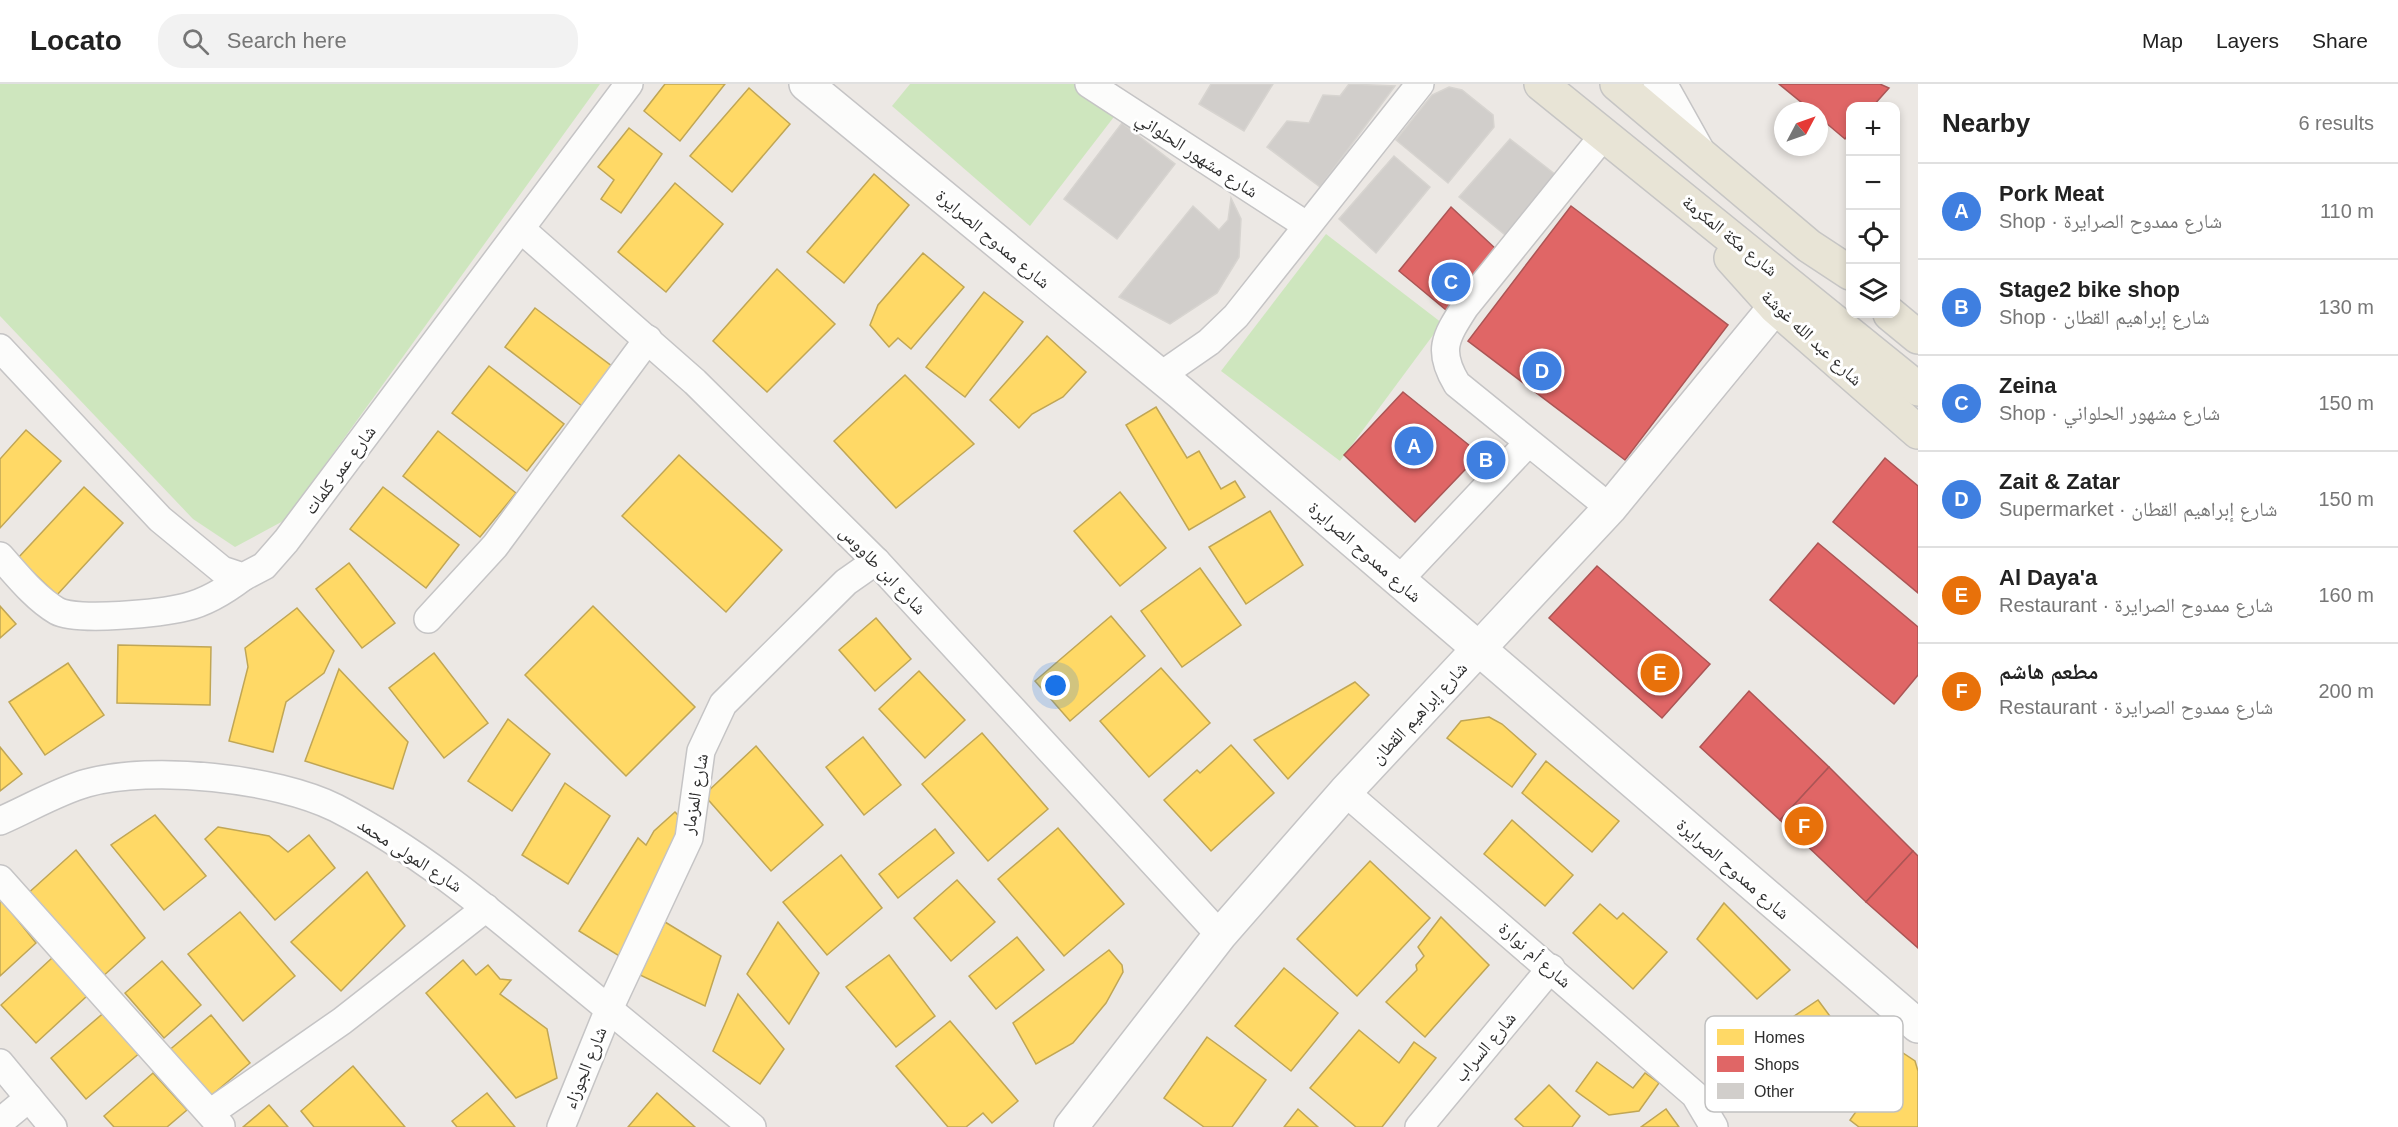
<!DOCTYPE html>
<html lang="en">
<head>
<meta charset="utf-8">
<style>
  :root { --surface:#fff; --page:#f2f2f2; --text:#222; --muted:#767676; --line:#e0e0e0; --accent:#1a73e8 }
  body { margin:0; font-family:Helvetica,"Noto Naskh Arabic",sans-serif; background:var(--page); color:var(--text) }
  .controls { position:absolute; right:18px; top:18px; display:grid; overflow:hidden; border-radius:12px; box-shadow:0 3px 9px #0003 }
  .controls button { width:54px; height:54px; display:grid; place-items:center; padding:0; border:0; border-bottom:2px solid var(--line); background:var(--surface); color:var(--text); font:30px sans-serif }
  .compass { position:absolute; left:1774px; top:18px; width:54px; height:54px; border-radius:50%; background:var(--surface); box-shadow:0 3px 9px #0003; rotate:49deg }
  .you { position:absolute; left:1056px; top:602px; width:21px; height:21px; margin:-15px; border:4px solid #fff; border-radius:50%; background:#1a73e8; box-shadow:0 0 0 9px #1a73e833 }
  .badge { display:grid; place-items:center; width:39px; height:39px; border-radius:50%; background:var(--accent); color:#fff; font-size:20px; font-weight:700 }
  .pin { position:absolute; translate:-50% -50%; border:3px solid #fff; box-shadow:0 2px 6px #0006 }
  .list { margin:0; padding:0; list-style:none }
  h2 { display:flex; justify-content:space-between; align-items:center; height:78px; margin:0; padding:0 24px; font-size:26px }
  h2 small { font-size:20px; font-weight:400; color:var(--muted) }
  .list li { display:grid; grid-template-columns:39px 1fr auto; gap:18px; align-items:center; box-sizing:border-box; height:96px; padding:0 24px; border-top:2px solid var(--line) }
  .list b { display:block; font-size:22px; white-space:nowrap }
  .list p { margin:0; font-size:20px; white-space:nowrap; color:var(--muted) }
  .list em { font-size:20px; font-style:normal; color:var(--muted) }
  .icon { flex:none; width:33px; height:33px; fill:none; stroke:currentColor; stroke-width:2; stroke-linecap:round; stroke-linejoin:round }
  .map { position:relative; flex:none; width:1918px; height:1043px; overflow:hidden }
  header { display:flex; align-items:center; gap:36px; box-sizing:border-box; height:84px; padding:0 30px; background:var(--surface); border-bottom:2px solid var(--line) }
  header strong { font-size:28px }
  nav { display:flex; gap:33px; margin-inline-start:auto; font-size:21px }
  .search { width:420px; height:54px; background:var(--page); display:flex; align-items:center; gap:15px; box-sizing:border-box; padding:0 21px; border-radius:24px; color:var(--muted); font-size:22px }
  main { display:flex }
  aside { flex:1; background:var(--surface) }
  .map>svg:first-child { display:block }
</style>
</head>
<body>
<header>
<strong>Locato</strong>
<div class="search"><svg class="icon" aria-label="search" viewBox="0 0 24 24"><circle cx="10" cy="10" r="6"/><path d="M15 15l6 6"/></svg>Search here</div>
<nav><a>Map</a><a>Layers</a><a>Share</a></nav>
</header>
<main>
<div class="map">
<svg width="1918" height="1043" viewBox="0 0 1918 1043">
  <rect width="100%" height="100%" fill="#ece8e4"/>
  <g fill="#cee6be">
    <path d="M0,0H600L285,436L235,463L193,435L0,232Z"/>
    <path d="M910,0H1082L1120,25L1030,142L892,22Z"/>
    <path d="M1326,150L1442,239L1340,377L1221,287Z"/>
  </g>
  <g fill="#ffd966" stroke="#c0a655" stroke-width="1.5">
    <path d="M665,0H725L680,57L644,27Z"/>
    <path d="M749,4L790,40L732,108L690,72Z"/>
    <path d="M629,44L662,70L621,129L601,115L614,96L598,83Z"/>
    <path d="M874,90L909,121L844,199L807,168Z"/>
    <path d="M675,99L723,140L666,208L618,168Z"/>
    <path d="M923,169L964,203L911,265L898,254L889,263L870,241L878,221Z"/>
    <path d="M777,185L835,240L767,308L713,257Z"/>
    <path d="M984,208L1023,238L965,313L926,283Z"/>
    <path d="M535,224L613,283L582,322L505,263Z"/>
    <path d="M1047,252L1086,288L1063,313L1032,330L1019,344L990,316Z"/>
    <path d="M489,282L564,340L527,387L452,329Z"/>
    <path d="M905,291L974,360L896,424L834,357Z"/>
    <path d="M1156,323L1187,374L1199,367L1221,405L1235,397L1245,413L1189,446L1126,341Z"/>
    <path d="M26,346L61,377L0,444V375Z"/>
    <path d="M438,347L516,409L480,453L403,392Z"/>
    <path d="M679,371L782,466L726,528L622,432Z"/>
    <path d="M84,403L123,439L57,511L18,474Z"/>
    <path d="M383,403L459,461L426,504L350,445Z"/>
    <path d="M1120,408L1166,464L1120,502L1074,447Z"/>
    <path d="M1270,427L1303,481L1246,520L1209,463Z"/>
    <path d="M349,479L395,539L362,564L316,505Z"/>
    <path d="M1200,484L1241,541L1182,583L1141,527Z"/>
    <path d="M0,522L16,540L0,554Z"/>
    <path d="M593,522L695,623L626,692L525,591Z"/>
    <path d="M297,524L334,567L324,589L286,618L273,668L229,657L248,583L245,564Z"/>
    <path d="M1111,532L1145,572L1070,637L1035,597Z"/>
    <path d="M876,534L911,575L875,607L839,566Z"/>
    <path d="M118,561L211,563L210,621L117,619Z"/>
    <path d="M434,569L488,639L444,674L389,604Z"/>
    <path d="M68,579L104,631L45,671L9,618Z"/>
    <path d="M1161,584L1210,639L1149,693L1100,637Z"/>
    <path d="M339,585L408,658L393,705L305,677Z"/>
    <path d="M919,587L965,636L925,674L879,625Z"/>
    <path d="M1355,598L1369,611L1288,695L1254,656Z"/>
    <path d="M1489,633L1502,640L1536,670L1512,703L1447,654L1461,637Z"/>
    <path d="M508,635L550,670L512,727L468,697Z"/>
    <path d="M982,649L1048,725L988,777L922,700Z"/>
    <path d="M863,653L901,701L864,731L826,683Z"/>
    <path d="M1231,661L1274,709L1211,767L1164,716L1197,686L1200,689Z"/>
    <path d="M756,662L823,741L771,787L704,711Z"/>
    <path d="M0,663L22,690L0,707Z"/>
    <path d="M1546,677L1619,737L1592,768L1522,709Z"/>
    <path d="M565,699L610,732L568,800L522,771Z"/>
    <path d="M675,728L684,737L624,875L579,847L638,754L646,761L654,747Z"/>
    <path d="M155,731L206,792L164,826L111,761Z"/>
    <path d="M1512,736L1573,791L1545,822L1484,770Z"/>
    <path d="M218,743L269,752L288,768L309,751L335,784L275,836L205,755Z"/>
    <path d="M1058,744L1124,820L1064,872L998,795Z"/>
    <path d="M935,745L954,769L898,814L879,790Z"/>
    <path d="M76,766L145,854L100,895L25,812Z"/>
    <path d="M841,771L882,824L827,871L783,818Z"/>
    <path d="M1370,777L1430,834L1357,912L1297,855Z"/>
    <path d="M367,788L405,842L341,907L291,858Z"/>
    <path d="M957,796L995,838L951,877L914,834Z"/>
    <path d="M0,814L36,859L0,892Z"/>
    <path d="M1724,819L1790,886L1757,915L1697,855Z"/>
    <path d="M1600,820L1617,835L1623,829L1667,868L1633,905L1573,849Z"/>
    <path d="M240,828L295,892L243,937L188,870Z"/>
    <path d="M1441,833L1489,881L1425,953L1386,918L1417,886L1416,881L1424,872L1418,863Z"/>
    <path d="M665,838L721,872L705,922L640,891Z"/>
    <path d="M778,838L819,889L789,940L747,890Z"/>
    <path d="M1017,853L1044,886L996,925L969,892Z"/>
    <path d="M1109,866L1122,881L1123,888L1106,919L1073,959L1036,980L1013,939Z"/>
    <path d="M889,871L935,932L896,963L846,903Z"/>
    <path d="M52,874L87,912L36,959L1,921Z"/>
    <path d="M463,876L476,891L488,881L500,895L511,896L500,910L547,945L557,994L516,1014L426,909Z"/>
    <path d="M162,877L201,921L164,954L125,909Z"/>
    <path d="M1284,884L1338,929L1291,987L1235,942Z"/>
    <path d="M738,910L784,965L760,1000L713,967Z"/>
    <path d="M1818,916L1852,962L1758,1024L1726,978Z"/>
    <path d="M107,926L142,967L86,1015L51,974Z"/>
    <path d="M211,931L250,979L207,1015L167,968Z"/>
    <path d="M950,937L1018,1017L992,1039L983,1029L966,1043H948L896,982Z"/>
    <path d="M1359,946L1399,979L1414,958L1436,974L1382,1043H1356L1310,1004Z"/>
    <path d="M1207,953L1266,996L1232,1043H1204L1164,1014Z"/>
    <path d="M1882,955L1915,977L1918,987V1043H1859L1850,1036L1872,1005L1855,994Z"/>
    <path d="M1597,978L1633,1004L1645,989L1659,999L1639,1027L1609,1031L1576,1007Z"/>
    <path d="M353,982L405,1043H314L301,1027Z"/>
    <path d="M153,989L187,1026L167,1043H114L104,1032Z"/>
    <path d="M1549,1001L1580,1032L1572,1043H1524L1515,1035Z"/>
    <path d="M487,1009L515,1043H457L452,1037Z"/>
    <path d="M657,1009L695,1043H628Z"/>
    <path d="M269,1021L288,1043H243Z"/>
    <path d="M1298,1025L1318,1043H1284Z"/>
    <path d="M1666,1025L1679,1043H1641Z"/>
  </g>
  <g fill="#e06666" stroke="#ab5555" stroke-width="1.5">
    <path d="M1779,0H1880L1889,4L1873,22H1850V48L1845,55L1819,33V27H1812Z"/>
    <path d="M1571,122L1728,241L1625,376L1468,257Z"/>
    <path d="M1451,123L1497,166L1446,226L1399,187Z"/>
    <path d="M1403,308L1480,370L1415,438L1344,371Z"/>
    <path d="M1885,374L1918,402V509L1833,438Z"/>
    <path d="M1818,459L1918,543V591L1894,620L1770,516Z"/>
    <path d="M1597,482L1710,580L1662,634L1549,534Z"/>
    <path d="M1749,607L1829,683L1780,736L1700,663Z"/>
    <path d="M1829,683L1913,767L1866,818L1780,736Z"/>
    <path d="M1913,767L1918,772V864L1866,818Z"/>
  </g>
  <g fill="#d1cecb" stroke="#d7d4d0" stroke-width="1.5">
    <path d="M1211,0H1273L1244,47L1199,20Z"/>
    <path d="M1349,0L1395,2L1320,103L1267,63L1287,37L1309,39L1323,11L1340,12Z"/>
    <path d="M1449,3L1462,6L1493,31L1494,43L1448,99L1396,56L1432,11Z"/>
    <path d="M1122,39L1175,80L1117,155L1064,115Z"/>
    <path d="M1510,55L1560,94L1510,155L1459,113Z"/>
    <path d="M1394,72L1430,103L1376,169L1339,135Z"/>
    <path d="M1231,114L1241,135L1239,173L1217,209L1170,240L1119,213L1193,122L1219,146L1228,136Z"/>
  </g>
  <g fill="none" stroke-linecap="round" stroke-linejoin="round">
    <g stroke="#c5c4c5" stroke-width="30">
      <g id="street">
        <path d="M1089,0L1306,141"/>
        <path d="M1604,51L1465,223C1445,254 1437,267 1457,300L1610,424"/>
        <path d="M522,146L695,298L876,477L1220,851"/>
        <path d="M0,264L160,435L222,486L243,493L264,482L286,457L629,0"/>
        <path d="M1160,292L1209,258L1236,232L1420,0"/>
        <path d="M0,472C17,491 35,514 57,527C77,538 162,529 186,523C207,518 226,506 243,493"/>
        <path d="M1398,497L1528,359"/>
        <path d="M428,535L495,462L648,255"/>
        <path d="M1345,708L1695,1011L1714,1043"/>
        <path d="M0,737C28,725 58,707 87,699C153,681 275,694 336,724C414,764 482,820 549,876C617,932 684,987 752,1043"/>
        <path d="M0,795L221,1042"/>
        <path d="M0,979L53,1043"/>
        <path d="M210,1029L342,937L486,824"/>
        <path d="M0,1038L29,1014"/>
        <path d="M561,1043L609,925L689,754L701,667L723,620L846,498L876,477"/>
        <path d="M1419,1043L1551,884"/>
      </g>
    </g>
    <g stroke="#c5c4c5" stroke-width="36">
      <g id="secondary">
        <path d="M806,0L1181,309L1918,942"/>
        <path d="M1660,0L1697,66"/>
        <path d="M1071,1043L1220,851L1345,708L1610,424L1775,223"/>
      </g>
    </g>
    <g stroke="#c6c5c4" stroke-width="36">
      <g id="primary">
        <path d="M1541,0L1918,305"/>
        <path d="M1617,0L1809,162L1850,189"/>
        <path d="M1731,174L1775,223L1918,348"/>
        <path d="M1890,230L1918,253"/>
      </g>
    </g>
    <use href="#street" stroke="#fcfcfb" stroke-width="27"/>
    <use href="#secondary" stroke="#fcfcfb" stroke-width="33"/>
    <use href="#primary" stroke="#e8e4d6" stroke-width="33"/>
  </g>
  <g text-anchor="middle" stroke-width="6" stroke-linejoin="round" paint-order="stroke">
    <g font-size="18" fill="#2e2e2e" stroke="#fff">
      <text transform="translate(1197 71) rotate(33)" y="6">شارع مشهور الحلواني</text>
      <text transform="translate(1730 152) rotate(39)" y="6">شارع مكة المكرمة</text>
      <text transform="translate(993 155) rotate(40)" y="6">شارع ممدوح الصرايرة</text>
      <text transform="translate(1812 254) rotate(43)" y="6">شارع عبد الله غوشة</text>
      <text transform="translate(340 386) rotate(-53)" y="6">شارع عمر كلمات</text>
      <text transform="translate(1365 468) rotate(41)" y="6">شارع ممدوح الصرايرة</text>
      <text transform="translate(883 486) rotate(46)" y="6">شارع ابن طاووس</text>
      <text transform="translate(1419 629) rotate(-47)" y="6">شارع إبراهيم القطان</text>
      <text transform="translate(695 710) rotate(-80)" y="6">شارع المزمار</text>
      <text transform="translate(410 771) rotate(33)" y="6">شارع المولى محمد</text>
      <text transform="translate(1733 785) rotate(41)" y="6">شارع ممدوح الصرايرة</text>
      <text transform="translate(1535 871) rotate(41)" y="6">شارع أم نوارة</text>
      <text transform="translate(1485 963) rotate(-50)" y="6">شارع السراب</text>
      <text transform="translate(585 984) rotate(-68)" y="6">شارع الجوزاء</text>
    </g>
  </g>
  <rect x="1705" y="932" width="198" height="96" rx="9" fill="#fff" stroke="#c0c0c0" stroke-width="1.5"/>
  <rect x="1717" y="945" width="27" height="16" fill="#ffd966"/>
  <rect x="1717" y="972" width="27" height="16" fill="#e06666"/>
  <rect x="1717" y="999" width="27" height="16" fill="#d1cecb"/>
  <g font-size="16" fill="#2e2e2e">
    <text x="1754" y="959">Homes</text>
    <text x="1754" y="986">Shops</text>
    <text x="1754" y="1013">Other</text>
  </g>
</svg>
<div class="controls">
<button>+</button>
<button>−</button>
<button><svg class="icon" aria-label="locate" viewBox="0 0 24 24"><circle cx="12" cy="12" r="6"/><path d="M12 2v4M12 18v4M2 12h4M18 12h4"/></svg></button>
<button><svg class="icon" aria-label="layers" viewBox="0 0 24 24"><path d="M12 4l9 5-9 5-9-5zM3 14l9 5 9-5"/></svg></button>
</div>
<svg class="compass" viewBox="-18 -18 36 36"><path d="M0-13l5 13h-10z" fill="#e53935"/><path d="M0 13l5-13h-10z" fill="#767676"/></svg>
<div class="you"></div>
<div class="pin badge" style="left:1414px;top:362px;background:#3f7fe0">A</div>
<div class="pin badge" style="left:1486px;top:376px;background:#3f7fe0">B</div>
<div class="pin badge" style="left:1451px;top:198px;background:#3f7fe0">C</div>
<div class="pin badge" style="left:1542px;top:287px;background:#3f7fe0">D</div>
<div class="pin badge" style="left:1660px;top:589px;background:#e8710a">E</div>
<div class="pin badge" style="left:1804px;top:742px;background:#e8710a">F</div>
</div>
<aside>
<h2>Nearby<small>6 results</small></h2>
<ul class="list">
<li><span class="badge" style="background:#3f7fe0">A</span><div><b>Pork Meat</b><p>Shop · شارع ممدوح الصرايرة</p></div><em>110 m</em></li>
<li><span class="badge" style="background:#3f7fe0">B</span><div><b>Stage2 bike shop</b><p>Shop · شارع إبراهيم القطان</p></div><em>130 m</em></li>
<li><span class="badge" style="background:#3f7fe0">C</span><div><b>Zeina</b><p>Shop · شارع مشهور الحلواني</p></div><em>150 m</em></li>
<li><span class="badge" style="background:#3f7fe0">D</span><div><b>Zait &amp; Zatar</b><p>Supermarket · شارع إبراهيم القطان</p></div><em>150 m</em></li>
<li><span class="badge" style="background:#e8710a">E</span><div><b>Al Daya'a</b><p>Restaurant · شارع ممدوح الصرايرة</p></div><em>160 m</em></li>
<li><span class="badge" style="background:#e8710a">F</span><div><b>مطعم هاشم</b><p>Restaurant · شارع ممدوح الصرايرة</p></div><em>200 m</em></li>
</ul>
</aside>
</main>
</body>
</html>
